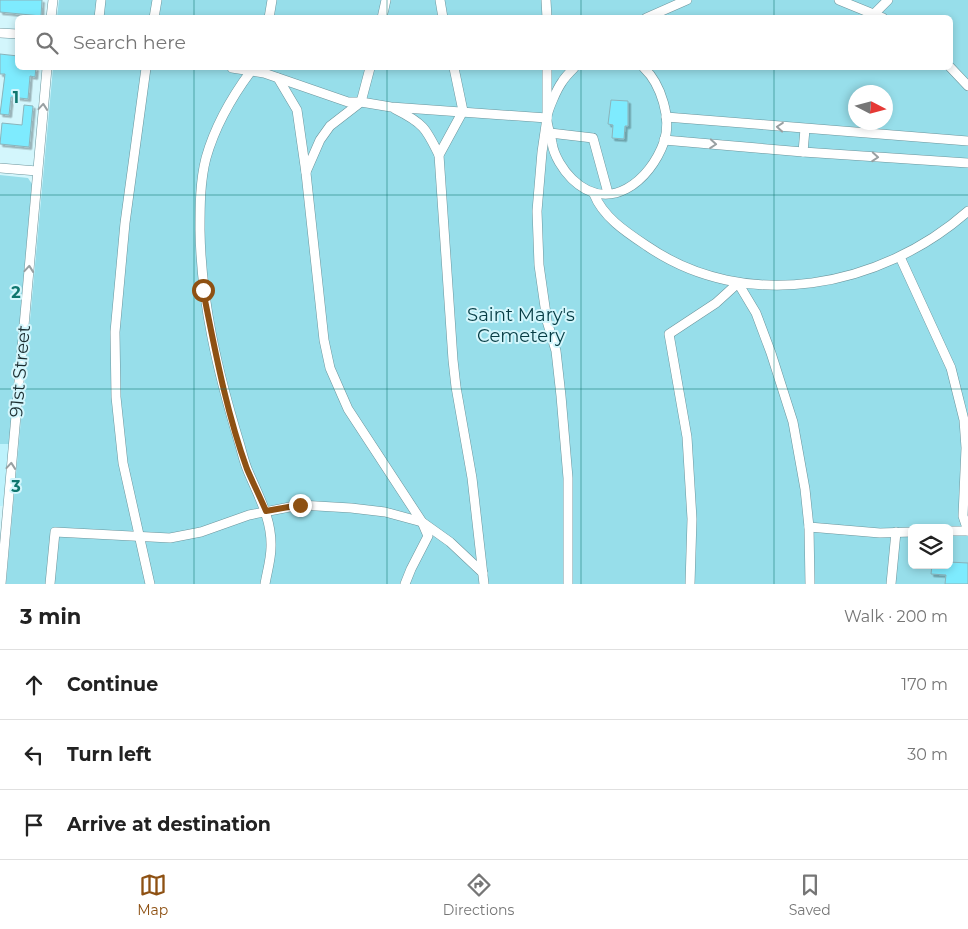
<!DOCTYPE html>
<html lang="en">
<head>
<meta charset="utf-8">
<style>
  :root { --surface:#fff; --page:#f6f6f6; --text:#222; --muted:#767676; --line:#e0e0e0; --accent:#8e5113 }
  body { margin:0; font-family:Montserrat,sans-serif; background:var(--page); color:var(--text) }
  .controls { position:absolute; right:15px; bottom:15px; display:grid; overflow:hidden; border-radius:8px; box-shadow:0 2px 8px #0003 }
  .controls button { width:45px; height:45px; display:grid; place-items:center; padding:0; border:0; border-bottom:1px solid var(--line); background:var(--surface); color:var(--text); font:25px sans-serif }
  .compass { position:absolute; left:848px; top:85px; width:45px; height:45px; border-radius:50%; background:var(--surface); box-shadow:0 2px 8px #0003; rotate:96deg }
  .stop { position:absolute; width:15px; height:15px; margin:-11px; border:4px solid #8e5113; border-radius:50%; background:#fff }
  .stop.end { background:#8e5113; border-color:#fff; box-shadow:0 1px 5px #0008 }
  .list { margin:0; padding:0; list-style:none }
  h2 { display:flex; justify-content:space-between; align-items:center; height:65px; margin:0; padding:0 20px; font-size:21px }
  h2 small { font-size:16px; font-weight:400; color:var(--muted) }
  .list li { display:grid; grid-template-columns:32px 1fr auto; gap:15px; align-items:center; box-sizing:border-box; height:70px; padding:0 20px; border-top:1px solid var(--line) }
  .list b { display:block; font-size:19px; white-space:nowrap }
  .list em { font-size:16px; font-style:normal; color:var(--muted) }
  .icon { flex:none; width:28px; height:28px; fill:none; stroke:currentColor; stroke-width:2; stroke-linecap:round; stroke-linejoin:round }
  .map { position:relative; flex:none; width:968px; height:584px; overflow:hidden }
  .search { position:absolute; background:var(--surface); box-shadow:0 2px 8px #0003; left:15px; right:15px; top:15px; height:55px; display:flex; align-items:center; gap:12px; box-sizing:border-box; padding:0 18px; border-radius:8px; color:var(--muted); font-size:19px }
  .sheet { height:275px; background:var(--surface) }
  nav { display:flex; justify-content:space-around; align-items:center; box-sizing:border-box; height:70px; border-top:1px solid var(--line); background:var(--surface); font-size:14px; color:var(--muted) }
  nav a { display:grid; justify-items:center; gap:2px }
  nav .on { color:var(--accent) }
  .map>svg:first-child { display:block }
</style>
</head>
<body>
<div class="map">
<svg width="968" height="584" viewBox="0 0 968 584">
  <defs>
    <filter id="shadow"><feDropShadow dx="2.5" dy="2.5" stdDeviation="0" flood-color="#0004"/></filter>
  </defs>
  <rect width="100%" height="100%" fill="#d3f6fc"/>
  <path fill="#bdf2fc" d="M0,444H9L3,506H0Z"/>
  <g fill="#97deea" fill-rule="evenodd">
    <path d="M59,0H968V584H6L53,68H950V18L57,17ZM856,92H886V122H856ZM912,528H949V565H912Z"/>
    <path d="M0,175L28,178L32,184L9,444H0Z"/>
  </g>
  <g fill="#7eebfe" stroke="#8ab4bb" filter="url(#shadow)">
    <path d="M0,0H42L41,16L0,12Z"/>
    <path d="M0,54L18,56V68H36L35,77L30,76L28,99L11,97L9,115L0,114L5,74H0Z"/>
    <path d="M611,100L628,101V126H625L624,139L612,138L613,125L608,124Z"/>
    <path d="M24,105L33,106L29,147L0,144L2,123L22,125Z"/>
    <path d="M949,562L968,563V584H945L946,575L931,574L932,565H949Z"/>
  </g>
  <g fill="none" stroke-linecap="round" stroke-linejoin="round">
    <g stroke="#6c959c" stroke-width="10">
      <g id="minor">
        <path d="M440,0L443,18"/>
        <path d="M546,0L547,18"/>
        <path d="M839,0L883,18"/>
        <path d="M875,13L888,0"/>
        <path d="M51,18L53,0"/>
        <path d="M99,18L101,0"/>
        <path d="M154,18L157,0"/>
        <path d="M269,18L272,0"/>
        <path d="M382,18L386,0"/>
        <path d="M646,18L687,0"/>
        <path d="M0,33L18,34"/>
        <path d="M950,67L968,86"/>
        <path d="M146,68L125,223L115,332L116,397L123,463L150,584"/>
        <path d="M232,68L264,73L348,102H361L391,107L547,118"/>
        <path d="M454,68L463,111L439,155L453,360L456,387L472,478L484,584"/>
        <path d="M547,68V118L542,152L537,211L539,265L547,321L556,351L561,396L568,478V584"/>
        <path d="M574,68C570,72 565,77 562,82C557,89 548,109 547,117C546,124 551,135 552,143C554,156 563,170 572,179C609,215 650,181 664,142C672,119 661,84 644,68"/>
        <path d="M251,71C231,98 215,126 206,158C200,181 200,207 200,230C201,302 218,373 239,442C242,452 244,462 248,471C258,495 272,519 271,547C271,559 267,572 265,584"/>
        <path d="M278,78L297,110L306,173L324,340L330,368L348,409L422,522L428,536L411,569L405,584"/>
        <path d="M395,109C423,123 426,128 439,155"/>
        <path d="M666,117L968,141"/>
        <path d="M550,133L593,138L608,193"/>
        <path d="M664,140L803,152L968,163"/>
        <path d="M803,152L805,129"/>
        <path d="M0,168L37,171"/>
        <path d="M306,172L320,140L330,126L361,102L370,68"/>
        <path d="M594,194C603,217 626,232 647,246C746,314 881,288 968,211"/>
        <path d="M900,257L951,368L964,420L966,448L963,516L968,531"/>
        <path d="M809,527L880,533L912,532"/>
        <path d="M949,531H967"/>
        <path d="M1,584L47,68"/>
        <path d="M50,584L55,532L170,538L201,532L249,515L300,505L351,508L385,512L422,522L450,542L483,573"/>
        <path d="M690,584L692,519L687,437L669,334L716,303L738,283L756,313L771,353L793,422L805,489L809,527L810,584"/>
        <path d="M891,584L896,532"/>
      </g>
    </g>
    <use href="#minor" stroke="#fff" stroke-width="9"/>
  </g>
  <defs><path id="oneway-chevron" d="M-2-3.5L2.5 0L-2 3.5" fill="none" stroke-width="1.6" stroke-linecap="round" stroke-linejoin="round" transform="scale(1.25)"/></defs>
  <g stroke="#99a0a2">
    <use href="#oneway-chevron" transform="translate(43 107) rotate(-85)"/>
    <use href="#oneway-chevron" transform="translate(780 127) rotate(-175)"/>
    <use href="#oneway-chevron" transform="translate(713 144) rotate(5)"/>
    <use href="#oneway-chevron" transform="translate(875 157) rotate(4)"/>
    <use href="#oneway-chevron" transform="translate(29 269) rotate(-85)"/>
    <use href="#oneway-chevron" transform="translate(11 466) rotate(-85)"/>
  </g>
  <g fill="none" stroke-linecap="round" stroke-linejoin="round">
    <path stroke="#8e5113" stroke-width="6" d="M203,290C215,350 226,411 247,469C253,483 260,497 266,511L300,505"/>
  </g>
  <path fill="none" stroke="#0f766e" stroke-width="1" stroke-opacity="0.55" d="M194,0V18M387,0V18M581,0V18M774,0V18M194,68V584M387,68V584M581,68V584M774,68V584M0,195H968M0,389H968"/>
  <g text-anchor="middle" stroke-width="4" stroke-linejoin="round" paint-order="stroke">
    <g font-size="18" fill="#063c44" stroke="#d3f6fc">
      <text x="521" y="321">Saint Mary's<tspan x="521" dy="21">Cemetery</tspan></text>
    </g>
    <g font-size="18" fill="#1c2d30" stroke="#d3f6fc">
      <text transform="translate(20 371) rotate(-85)" y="6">91st Street</text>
    </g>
  </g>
  <g font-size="16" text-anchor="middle" font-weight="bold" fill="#0f766e" stroke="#d3f6fc" stroke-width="4" stroke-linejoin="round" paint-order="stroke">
    <text x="16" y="103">1</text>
    <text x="16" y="298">2</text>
    <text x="16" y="492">3</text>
  </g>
</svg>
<div class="controls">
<button><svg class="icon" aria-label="layers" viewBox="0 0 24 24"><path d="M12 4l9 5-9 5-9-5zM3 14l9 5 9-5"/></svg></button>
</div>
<svg class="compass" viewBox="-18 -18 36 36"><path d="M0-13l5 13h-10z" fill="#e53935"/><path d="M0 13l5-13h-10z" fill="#767676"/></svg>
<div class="stop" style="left:203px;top:290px"></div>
<div class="stop end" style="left:300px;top:505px"></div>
<div class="search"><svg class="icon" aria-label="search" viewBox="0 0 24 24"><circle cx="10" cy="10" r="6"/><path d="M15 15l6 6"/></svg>Search here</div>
</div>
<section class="sheet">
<h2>3 min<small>Walk · 200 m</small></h2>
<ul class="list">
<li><svg class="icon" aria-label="ahead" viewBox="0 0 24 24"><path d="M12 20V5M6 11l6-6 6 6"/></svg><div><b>Continue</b></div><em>170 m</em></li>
<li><svg class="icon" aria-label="left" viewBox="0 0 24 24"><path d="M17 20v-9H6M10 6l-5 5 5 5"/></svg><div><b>Turn left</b></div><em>30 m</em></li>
<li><svg class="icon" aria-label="arrive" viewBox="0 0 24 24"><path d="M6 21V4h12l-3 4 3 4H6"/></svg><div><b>Arrive at destination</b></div></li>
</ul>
</section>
<nav>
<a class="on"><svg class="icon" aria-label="map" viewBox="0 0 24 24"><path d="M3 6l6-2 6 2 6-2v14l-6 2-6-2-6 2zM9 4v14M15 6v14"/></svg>Map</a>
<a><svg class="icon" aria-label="directions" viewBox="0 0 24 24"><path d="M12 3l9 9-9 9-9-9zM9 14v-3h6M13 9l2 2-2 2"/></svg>Directions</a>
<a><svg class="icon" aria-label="saved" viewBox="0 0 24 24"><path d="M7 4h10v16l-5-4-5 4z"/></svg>Saved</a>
</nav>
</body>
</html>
